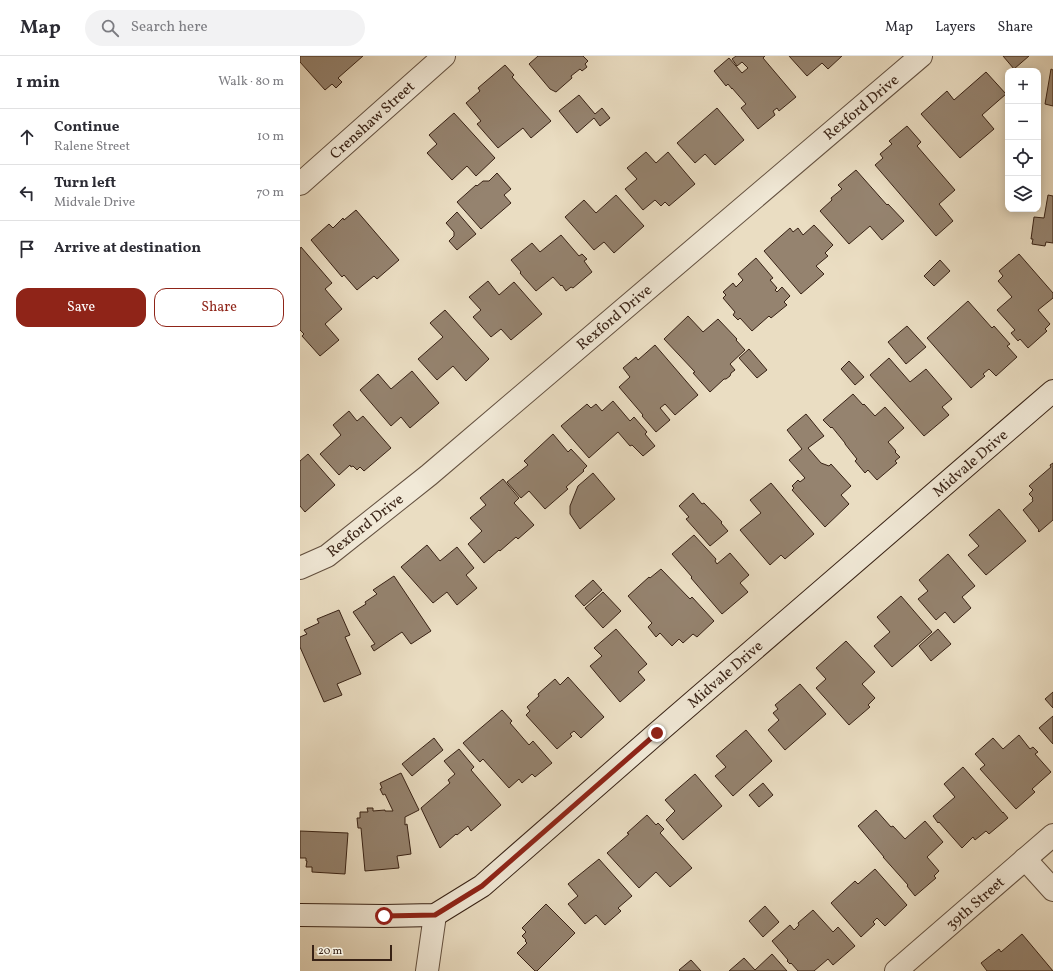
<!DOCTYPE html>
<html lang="en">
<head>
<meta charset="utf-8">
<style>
  :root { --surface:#fff; --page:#f2f2f3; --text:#2b2b33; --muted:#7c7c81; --line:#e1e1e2; --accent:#8f2418 }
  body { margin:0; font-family:Vollkorn,serif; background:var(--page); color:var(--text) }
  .controls { position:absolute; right:12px; top:12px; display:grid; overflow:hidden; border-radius:8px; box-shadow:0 2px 10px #0003 }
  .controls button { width:36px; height:36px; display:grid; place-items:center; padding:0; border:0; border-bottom:1px solid var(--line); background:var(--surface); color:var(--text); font:20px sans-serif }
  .scale { position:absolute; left:12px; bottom:10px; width:80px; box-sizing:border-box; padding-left:4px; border:2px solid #382215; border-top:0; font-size:11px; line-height:14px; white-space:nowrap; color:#382215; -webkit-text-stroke:3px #f1e9d7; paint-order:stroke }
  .stop { position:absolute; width:12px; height:12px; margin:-9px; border:3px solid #8f2418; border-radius:50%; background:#fff }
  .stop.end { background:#8f2418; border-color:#fff; box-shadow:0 1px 4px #0008 }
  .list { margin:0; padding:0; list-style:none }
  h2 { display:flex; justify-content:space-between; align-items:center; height:52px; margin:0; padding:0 16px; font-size:17px }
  h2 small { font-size:13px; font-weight:400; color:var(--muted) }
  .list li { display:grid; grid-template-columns:26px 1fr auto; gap:12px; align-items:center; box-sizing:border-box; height:56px; padding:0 16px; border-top:1px solid var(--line) }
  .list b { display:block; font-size:15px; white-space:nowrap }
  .list p { margin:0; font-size:13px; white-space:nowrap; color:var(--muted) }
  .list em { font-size:13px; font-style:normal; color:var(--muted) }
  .actions { display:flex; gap:8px; padding:12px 16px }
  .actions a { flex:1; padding:9px 0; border:1px solid var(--accent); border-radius:12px; text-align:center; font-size:14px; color:var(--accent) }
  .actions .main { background:var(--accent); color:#fff }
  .icon { flex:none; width:22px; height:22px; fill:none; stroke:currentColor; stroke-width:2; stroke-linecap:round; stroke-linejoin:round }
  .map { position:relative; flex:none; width:753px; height:915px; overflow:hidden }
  header { display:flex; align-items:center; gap:24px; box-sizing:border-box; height:56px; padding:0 20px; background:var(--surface); border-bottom:1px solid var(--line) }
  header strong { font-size:19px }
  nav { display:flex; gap:22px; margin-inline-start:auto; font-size:14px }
  .search { width:280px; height:36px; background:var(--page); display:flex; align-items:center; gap:10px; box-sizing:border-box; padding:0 14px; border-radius:22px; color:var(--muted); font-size:15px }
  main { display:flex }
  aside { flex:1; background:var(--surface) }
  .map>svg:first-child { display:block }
</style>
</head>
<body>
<header>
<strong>Map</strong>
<div class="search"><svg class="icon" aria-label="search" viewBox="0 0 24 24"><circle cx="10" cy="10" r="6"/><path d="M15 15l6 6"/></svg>Search here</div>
<nav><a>Map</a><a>Layers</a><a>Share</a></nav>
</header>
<main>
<aside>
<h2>1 min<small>Walk · 80 m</small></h2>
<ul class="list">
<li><svg class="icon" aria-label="ahead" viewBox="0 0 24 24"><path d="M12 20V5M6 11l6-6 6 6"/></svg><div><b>Continue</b><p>Ralene Street</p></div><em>10 m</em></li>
<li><svg class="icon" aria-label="left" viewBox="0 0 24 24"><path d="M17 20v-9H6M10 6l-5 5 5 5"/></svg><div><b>Turn left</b><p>Midvale Drive</p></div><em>70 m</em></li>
<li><svg class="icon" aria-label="arrive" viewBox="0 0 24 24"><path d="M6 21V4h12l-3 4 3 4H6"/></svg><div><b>Arrive at destination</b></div></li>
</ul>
<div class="actions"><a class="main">Save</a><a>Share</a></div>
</aside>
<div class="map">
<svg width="753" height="915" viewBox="0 0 753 915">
  <rect width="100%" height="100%" fill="#eaddc2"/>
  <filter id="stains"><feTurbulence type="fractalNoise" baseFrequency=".005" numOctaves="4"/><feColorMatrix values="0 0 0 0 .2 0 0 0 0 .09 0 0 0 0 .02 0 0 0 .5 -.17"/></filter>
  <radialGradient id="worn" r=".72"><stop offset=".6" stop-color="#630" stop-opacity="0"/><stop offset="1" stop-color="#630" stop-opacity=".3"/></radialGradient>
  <g fill="#95836f" stroke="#382215">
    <path d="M0,0H63L38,22L42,26L36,32L32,28L25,34L0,6Z"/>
    <path d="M238,0H283L288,5L285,8L287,11L282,15L280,13L271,20L272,22L256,36L250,33L229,8Z"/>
    <path d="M436,0H465L463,2L496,41L479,55L477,52L473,55L475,59L458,73L441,52L446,48L432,32V33L428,28L426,30L414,15L429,2L442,17L448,12L442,6L437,10L432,3Z"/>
    <path d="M489,0H542L528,13L522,7L507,20Z"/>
    <path d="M703,0H729L714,13Z"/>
    <path d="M205,9L214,19L212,21L251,65L231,82L223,72L198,92L177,68L181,65L166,47L180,35L178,32Z"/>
    <path d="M751,13L753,14V50L745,48Z"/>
    <path d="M686,16L706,38L682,59L694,73L660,102L621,58L647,35L654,44Z"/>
    <path d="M279,39L295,58L302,52L310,62L300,70L294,62L277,77L259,55Z"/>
    <path d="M417,52L444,84L415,109L405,98L395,107L377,87Z"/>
    <path d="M154,57L195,102L176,120L167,110L152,124L127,97L137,88L129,79Z"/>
    <path d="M607,70L621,86L617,90L655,134L639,148L653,165L636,180L575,109L583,102L580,98L592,88L589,85Z"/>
    <path d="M346,96L356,107L368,96L395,128L369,150L365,146L361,150L355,144L343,154L325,133L337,123L327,112Z"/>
    <path d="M556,114L587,149L588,148L604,165L582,184L570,170L549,188L520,155L532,144L531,142L542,133L538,129Z"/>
    <path d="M197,117L211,133L204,139L211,147L181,173L157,146L176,129L177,130L183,125H189Z"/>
    <path d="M316,139L344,170L314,197L304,186L294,194L265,161L284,144L296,157Z"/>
    <path d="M748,139L753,140V187L746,186L745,190L732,188L733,183H731L734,161L744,162Z"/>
    <path d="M56,154L99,204L77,223L74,220L57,234L44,219L42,221L11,184L29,168L33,172L43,162L44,164Z"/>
    <path d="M157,156L176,178L157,194L149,185L154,180V176L146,167Z"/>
    <path d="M514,169L533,189L525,197L528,200L516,210L524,218L501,238L464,195L490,172L493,176L498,172L503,179Z"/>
    <path d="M261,179L279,200L282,198L287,203L284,205L292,216L273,232L271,231L266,235L262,229L261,230L253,221L236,235L220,217L221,216L211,204L232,187L240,196Z"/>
    <path d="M1,191L32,227L25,233L42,253L25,268L39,284L20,300L2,280L4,278L0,274V193Z"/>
    <path d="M719,198L753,237V242L738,254L750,268L745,273L747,275L728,292L720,283L718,285L711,277L715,274L697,254L712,241L698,225L703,220L699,215Z"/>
    <path d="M456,202L473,222L470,224L477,232L475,234L477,236L482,231L490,240L484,246L487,249L471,262L469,260L452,275L440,262L438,264L433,259L435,256L423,242L426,239L423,236L433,227L436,231L443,224L438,218Z"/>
    <path d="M640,204L650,215L634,230L624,220Z"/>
    <path d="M188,225L199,239L214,226L242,258L211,284L201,273L191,281L173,261L181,254L169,241Z"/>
    <path d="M668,245L692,272L694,270L710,288L707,290L717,301L696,320L689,313L683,318L685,320L671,332L627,282Z"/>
    <path d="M145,254L189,303L166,325L153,310L137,324L118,303L143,281L130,267Z"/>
    <path d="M388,260L403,276L418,263L437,283L436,284L445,294L430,308L435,314L431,317L430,320L426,323H424L410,336L393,317L395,316L364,283Z"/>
    <path d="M607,270L626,291L606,308L588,286Z"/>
    <path d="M355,289L398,339L375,359L365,348L360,352L370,364L356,376L342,360L343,359L319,331L330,321L323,312L336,301L338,304Z"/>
    <path d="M449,293L467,314L457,322L439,302Z"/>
    <path d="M589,302L610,326L626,313L652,343L642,351L649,359L624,380L570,319Z"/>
    <path d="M549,305L564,321L555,329L541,313Z"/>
    <path d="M112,315L139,347L110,372L101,361L91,370L60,334L78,318L91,333Z"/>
    <path d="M553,338L563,349L564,348L575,360L585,351L604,372L588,386L596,395L595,396L600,401L595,405L597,407L577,424L568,414L565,417L555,405L557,403L545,388V387L532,371L531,372L523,364Z"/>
    <path d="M313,345L330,365L334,361L347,376L345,378L355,390L343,400L332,389L330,390L318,376L289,402L261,370L287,348L291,352L296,348L302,355Z"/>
    <path d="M49,355L57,365L63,360L91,392L64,415L60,411L57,414L53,410L51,411L50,409L39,419L20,398L41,379L33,369Z"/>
    <path d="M506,358L524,380L508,392L521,407L529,410L531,408L551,430L541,439L549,448L525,471L492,434L494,432L492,430L498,424L500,426L505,422L489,404L502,393L487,374Z"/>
    <path d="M253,378L268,396L271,393L287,410L283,414L284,415L266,431L268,433L245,453L229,435L221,442L207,426L228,409L224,405Z"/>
    <path d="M8,398L35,429L5,456L0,450V405Z"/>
    <path d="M753,407V464L739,476L738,475L739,474L723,454L733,445L732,443L733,442L729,438L733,434L729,430L751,411L750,409Z"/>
    <path d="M293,417L315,443L280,473L270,458V450L278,430Z"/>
    <path d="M203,423L219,442L214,447L234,469L218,483L216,481L200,495L199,494L184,507L168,488L182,475L170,462L186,449L180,442Z"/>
    <path d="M471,427L514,478L485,503L481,499L470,509L440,474L461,457L450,444Z"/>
    <path d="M393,437L402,448L404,447L422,466L421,467L428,475L410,490L386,463L389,461L379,450Z"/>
    <path d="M699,453L726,485L686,519L668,499L679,490L669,479Z"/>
    <path d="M394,479L416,503L415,505L417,508L430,497L449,519L440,527L448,536L422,558L391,522L392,521L372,498Z"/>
    <path d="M127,489L140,505L157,491L174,512L166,519L177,532L157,549L147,536L133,547L101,511Z"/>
    <path d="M648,498L675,530L662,541L671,552L654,567L645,556L636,564L618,543L628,535L619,524Z"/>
    <path d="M361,513L390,543L392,541L414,565L397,581L393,578L383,587L379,583L372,590L360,577L356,581L348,571L352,567L328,540L349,521L350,522Z"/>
    <path d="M94,520L131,575L111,588L102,576L74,595L71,590L75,588L53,556L66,548L65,546L77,538L73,534Z"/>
    <path d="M293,524L302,534L284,550L275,540Z"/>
    <path d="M303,536L321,555L303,572L285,552Z"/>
    <path d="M601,540L632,576L592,611L574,590L590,576L577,561Z"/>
    <path d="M39,554L50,579L45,581L61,618L37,628L42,639L24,646L0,591V581L7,578L4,574L19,567L17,563Z"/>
    <path d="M316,573L347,608L338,616L345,624L320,646L290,610L302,600L294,592Z"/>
    <path d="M638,573L651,588L631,605L619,590Z"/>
    <path d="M546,585L575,616L562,628L575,642L568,649L570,651L549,669L516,632L526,623L516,612Z"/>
    <path d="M268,621L304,661L281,682L274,675L270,678L272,680L257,693L226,659L230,655L227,651L239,640L238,638L255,623L260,629Z"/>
    <path d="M500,628L526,658L485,694L468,674L479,664L473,657L478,653L475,649Z"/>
    <path d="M753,636V652L745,643Z"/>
    <path d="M202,654L212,665L210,667L229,689L233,685L252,707L235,721L232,718L222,727L219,723L209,732L183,703L180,706L163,687Z"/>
    <path d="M753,660V688L739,672Z"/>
    <path d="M446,674L472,705L433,740L415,720L426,711L416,700Z"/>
    <path d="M719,679L730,693L733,691L738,696L735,698L751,716L732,733L735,736L716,753L680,713L685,709L675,698L693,682L703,693Z"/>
    <path d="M134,682L143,694L112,720L102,708Z"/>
    <path d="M159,693L174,711L171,714L201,749L171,775L168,770L157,779L156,778L140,792L121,752L150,727L148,724L155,718L144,705Z"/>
    <path d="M663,711L703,757V756L708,762L689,778L686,775L675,784L673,781L662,792L639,766L638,767L633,760L655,741L644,728Z"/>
    <path d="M101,717L119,754L105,761V769L107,768L111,798L97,800L99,812L65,815L61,772H58L57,762H60V756H68L67,752H73V755L85,754V755H93L85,738L83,739L80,733L82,732L80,727Z"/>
    <path d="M395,718L422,750L383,784L366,764L375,755L365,744Z"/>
    <path d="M463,727L473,739L459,751L449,739Z"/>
    <path d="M576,754L591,771L593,770L605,783L625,765L643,786L627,801L639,815L634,820L636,822L615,840L607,830L608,829L583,801H584L558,770Z"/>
    <path d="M347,759L356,769L358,767L364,773L360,777L392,812L370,831L356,816L339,832L307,797L329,778L327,777Z"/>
    <path d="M0,775L48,777L45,818L12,816V811H6L7,805H6V802H0Z"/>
    <path d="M299,803L332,840L318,852L321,855L305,869L296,859L285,868L268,848L278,840L268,828Z"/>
    <path d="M575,813L607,849L585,870L577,862L573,866L575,868L561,881L531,847L555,825L558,828Z"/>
    <path d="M246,848L275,877L237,915H235L217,897L227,887L225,885L226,884L222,880L226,876L222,872Z"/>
    <path d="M465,850L479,866L463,881L449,865Z"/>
    <path d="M513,854L533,876L538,871L555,890L533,909L528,903L514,915H498L491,907L490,908L487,905L488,904L472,885L490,869L494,874L499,869L498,867Z"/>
    <path d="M722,878L753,915H687L681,907L699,893L701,896Z"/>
    <path d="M472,898L487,915H429L444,902L455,914Z"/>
    <path d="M391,904L401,915H380L379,914Z"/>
  </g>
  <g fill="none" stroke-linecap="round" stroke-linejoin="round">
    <g stroke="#645140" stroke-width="24">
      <g id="street">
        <path d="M0,128L144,0"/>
        <path d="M0,512L27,500L129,419L621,0"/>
        <path d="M725,803L753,834"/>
        <path d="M127,915L135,859"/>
        <path d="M596,915L753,779"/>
      </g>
    </g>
    <g stroke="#382215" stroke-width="24">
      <path id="secondary" d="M0,859L84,860L135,859L182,830L357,677L753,335"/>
    </g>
    <use href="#street" stroke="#f1e9d7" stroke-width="22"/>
    <use href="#secondary" stroke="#f1e9d7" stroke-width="22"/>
  </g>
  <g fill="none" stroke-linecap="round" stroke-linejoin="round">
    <path stroke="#8f2418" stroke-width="5" d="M84,860L135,859L182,830L357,677"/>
  </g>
  <g text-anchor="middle" stroke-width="3.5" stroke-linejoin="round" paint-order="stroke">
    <g font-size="15" fill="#382215" stroke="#f1e9d7">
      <text transform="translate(561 51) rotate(-40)" y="5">Rexford Drive</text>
      <text transform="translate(72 64) rotate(-42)" y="5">Crenshaw Street</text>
      <text transform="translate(314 261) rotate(-40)" y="5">Rexford Drive</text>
      <text transform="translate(670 407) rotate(-41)" y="5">Midvale Drive</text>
      <text transform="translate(65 469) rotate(-38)" y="5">Rexford Drive</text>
      <text transform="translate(425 618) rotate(-41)" y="5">Midvale Drive</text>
      <text transform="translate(675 847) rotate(-41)" y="5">39th Street</text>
    </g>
  </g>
  <rect width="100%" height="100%" filter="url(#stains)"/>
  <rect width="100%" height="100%" fill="url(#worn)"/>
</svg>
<div class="controls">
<button>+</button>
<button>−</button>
<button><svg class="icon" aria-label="locate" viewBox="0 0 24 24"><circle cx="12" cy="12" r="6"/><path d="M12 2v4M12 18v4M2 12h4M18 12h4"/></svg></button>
<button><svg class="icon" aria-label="layers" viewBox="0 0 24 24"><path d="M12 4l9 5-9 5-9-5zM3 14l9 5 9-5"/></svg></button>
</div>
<div class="scale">20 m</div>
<div class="stop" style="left:84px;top:860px"></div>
<div class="stop end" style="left:357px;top:677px"></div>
</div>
</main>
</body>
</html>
